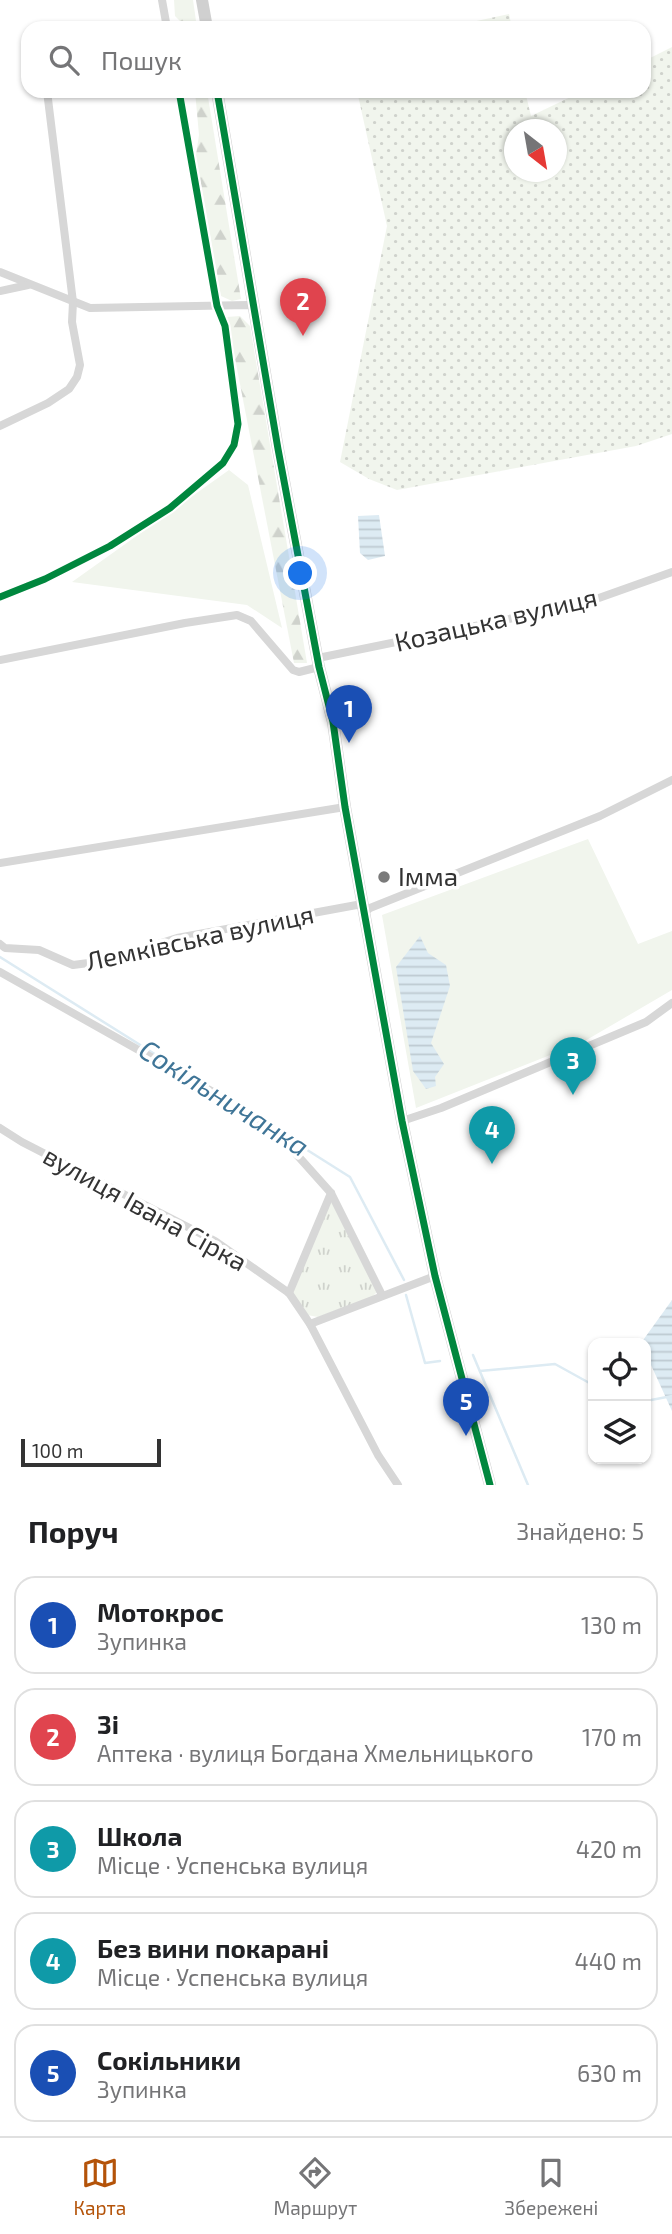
<!DOCTYPE html>
<html lang="uk">
<head>
<meta charset="utf-8">
<style>
  :root { --surface:#fff; --page:#f6f6f6; --text:#202124; --muted:#757577; --line:#e0e0e0; --accent:#b45309 }
  body { margin:0; font-family:"Exo 2",sans-serif; background:var(--page); color:var(--text) }
  .controls { position:absolute; right:21px; bottom:21px; display:grid; overflow:hidden; border-radius:14px; box-shadow:0 2px 5px #0004 }
  .controls button { width:63px; height:63px; display:grid; place-items:center; padding:0; border:0; border-bottom:2px solid var(--line); background:var(--surface); color:var(--text); font:35px sans-serif }
  .compass { position:absolute; left:504px; top:119px; width:63px; height:63px; border-radius:50%; background:var(--surface); box-shadow:0 2px 5px #0004; rotate:149deg }
  .scale { position:absolute; left:21px; bottom:18px; width:140px; box-sizing:border-box; padding-left:7px; border:4px solid #333; border-top:0; font-size:19px; line-height:24px; white-space:nowrap; color:#333; -webkit-text-stroke:5px #fff; paint-order:stroke }
  .you { position:absolute; left:301px; top:574px; width:24px; height:24px; margin:-18px; border:5px solid #fff; border-radius:50%; background:#1a73e8; box-shadow:0 0 0 10px #1a73e833 }
  .badge { display:grid; place-items:center; width:46px; height:46px; border-radius:50%; background:var(--accent); color:#fff; font-size:23px; font-weight:700 }
  .pin { position:absolute; translate:-50% -58px; filter:drop-shadow(0 2px 4px #0008) }
  .pin::after { content:''; position:absolute; top:37px; width:24px; height:21px; background:inherit; clip-path:polygon(0 0,100% 0,50% 100%) }
  .list { margin:0; padding:0; list-style:none }
  h2 { display:flex; justify-content:space-between; align-items:center; height:91px; margin:0; padding:0 28px; font-size:30px }
  h2 small { font-size:23px; font-weight:400; color:var(--muted) }
  .list li { display:grid; grid-template-columns:46px 1fr auto; gap:21px; align-items:center; box-sizing:border-box; height:98px; margin:0 14px 14px; padding:0 14px; border:2px solid var(--line); border-radius:21px }
  .list b { display:block; font-size:26px; white-space:nowrap }
  .list p { margin:0; font-size:23px; white-space:nowrap; color:var(--muted) }
  .list em { font-size:23px; font-style:normal; color:var(--muted) }
  .icon { flex:none; width:38px; height:38px; fill:none; stroke:currentColor; stroke-width:2; stroke-linecap:round; stroke-linejoin:round }
  .map { position:relative; flex:none; width:672px; height:1485px; overflow:hidden }
  .search { position:absolute; background:var(--surface); box-shadow:0 2px 5px #0004; left:21px; right:21px; top:21px; height:77px; display:flex; align-items:center; gap:18px; box-sizing:border-box; padding:0 24px; border-radius:21px; color:var(--muted); font-size:26px }
  .sheet { height:651px; background:var(--surface) }
  nav { display:flex; justify-content:space-around; align-items:center; box-sizing:border-box; height:98px; border-top:2px solid var(--line); background:var(--surface); font-size:19px; color:var(--muted) }
  nav a { display:grid; justify-items:center; gap:4px }
  nav .on { color:var(--accent) }
  .map>svg:first-child { display:block }
</style>
</head>
<body>
<div class="map">
<svg width="672" height="1485" viewBox="0 0 672 1485">
  <defs>
    <pattern id="forest-firs" width="22" height="20" patternUnits="userSpaceOnUse" patternTransform="scale(1.75)"><rect width="22" height="20" fill="#f1f5ed"/><path d="M5 1l3.5 6h-7zM16 11l3.5 6h-7z" fill="#cfd2cc"/></pattern>
    <pattern id="park-tufts" width="24" height="20" patternUnits="userSpaceOnUse" patternTransform="scale(1.75)"><rect width="24" height="20" fill="#f1f5ed"/><path d="M3 7l-1-3M5 7V3M7 7l1-3M15 17l-1-3M17 17v-4M19 17l1-3" fill="none" stroke="#cfd2cc"/></pattern>
    <pattern id="garden-dots" width="8" height="8" patternUnits="userSpaceOnUse" patternTransform="scale(1.75)"><rect width="8" height="8" fill="#f1f5ed"/><path d="M2 2h.1M6 6h.1" fill="none" stroke="#cfd2cc" stroke-width="1.8" stroke-linecap="round"/></pattern>
    <pattern id="water-rules" width="6" height="5" patternUnits="userSpaceOnUse" patternTransform="scale(1.75)"><rect width="6" height="5" fill="#ddebf3"/><path d="M0 2.5h6" fill="none" stroke="#becad1"/></pattern>
  </defs>
  <rect width="100%" height="100%" fill="#fff"/>
  <g fill="#f1f5ed">
    <path d="M229,470L248,485L282,628L247,605L72,582Z"/>
    <path d="M588,839L638,944L672,931V990L583,1042L416,1108L382,915Z"/>
  </g>
  <g fill="url(#forest-firs)">
    <path d="M174,0H193L197,28H185L184,25L175,16Z"/>
    <path d="M195,91H207L241,299L232,301L221,296L196,155L199,135Z"/>
    <path d="M240,316L250,326L307,663H294L227,317Z"/>
  </g>
  <path fill="url(#park-tufts)" d="M334,1201L377,1292L372,1297L318,1317L307,1315L293,1295L294,1283L329,1203Z"/>
  <g fill="url(#garden-dots)" fill-rule="evenodd">
    <path d="M509,14L512,28H444Z"/>
    <path d="M672,47V434L636,446L397,490L369,479L340,462L387,226L357,91H525L531,116L583,91H644V61ZM514,130H556V172H514Z"/>
  </g>
  <g fill="url(#water-rules)">
    <path d="M379,515L385,556L368,560L360,553L358,516Z"/>
    <path d="M420,936L428,953L446,965L450,986L431,1043L444,1064L435,1077L436,1086L426,1089L413,1071L396,967Z"/>
    <path d="M672,1300V1411L646,1354V1343H641Z"/>
  </g>
  <g fill="none" stroke-linecap="round" stroke-linejoin="round">
    <g stroke="#ddebf3" stroke-width="2.5">
      <path d="M0,957L161,1058"/>
      <path d="M285,1136L350,1177L404,1280"/>
      <path d="M406,1295L425,1363L440,1361"/>
      <path d="M473,1355L528,1485"/>
      <path d="M480,1371L555,1364L593,1385"/>
      <path d="M646,1401L672,1396"/>
    </g>
    <g stroke="#d7d7d7" stroke-width="8">
      <path d="M162,0L167,28"/>
      <path d="M0,272L90,308L248,305L254,308"/>
      <path d="M0,291L28,285"/>
      <path d="M0,426L48,403L69,389L77,377L80,365L72,322L73,302L47,91"/>
      <path d="M0,597L45,579L110,546L170,508L223,463L234,445L238,424L225,326L217,306L179,91"/>
      <path d="M318,658L582,604L672,572"/>
      <path d="M0,660L185,623L237,615L251,621L293,670L299,672L319,667"/>
      <path d="M0,863L345,807"/>
      <path d="M364,913L370,908L600,816L672,780"/>
      <path d="M0,944L5,948L39,950L73,965L104,961L177,938L362,904"/>
      <path d="M0,972L222,1097L281,1137L331,1193L382,1295"/>
      <path d="M402,1121L441,1108L646,1022L672,1003"/>
      <path d="M0,1128L22,1142L215,1241L289,1293L310,1324L378,1455L398,1485"/>
      <path d="M289,1293L331,1193"/>
      <path d="M310,1324L435,1276"/>
    </g>
    <g stroke="#d0d0d0" stroke-width="12">
      <path d="M202,0L207,28"/>
      <path d="M217,91L278,449L319,667L333,722L345,807L402,1121L435,1276L490,1485"/>
    </g>
    <g stroke="#fff" stroke-width="11">
      <g id="cycleway">
        <path d="M217,91L278,449L319,667L333,722L345,807L402,1121L435,1276L490,1485"/>
        <path d="M0,597L45,579L110,546L170,508L223,463L234,445L238,424L225,326L217,306L179,91"/>
      </g>
    </g>
    <use href="#cycleway" stroke="#00873e" stroke-width="7"/>
  </g>
  <circle fill="#7a7a7a" stroke="#fff" stroke-width="2.5" cx="384" cy="877" r="7"/>
  <g text-anchor="middle" stroke-width="7" stroke-linejoin="round" paint-order="stroke">
    <g font-size="26" fill="#333" stroke="#fff">
      <text transform="translate(496 620) rotate(-13)" y="9">Козацька вулиця</text>
      <text transform="translate(200 938) rotate(-12)" y="9">Лемківська вулиця</text>
      <text transform="translate(145 1209) rotate(29)" y="9">вулиця Івана Сірка</text>
    </g>
    <g font-size="26" fill="#333" stroke="#fff" text-anchor="start">
      <text x="398" y="886">Імма</text>
    </g>
    <g font-size="28" font-style="italic" fill="#3f7597" stroke="#fff">
      <text transform="translate(224 1098) rotate(32)" y="10">Сокільничанка</text>
    </g>
  </g>
</svg>
<div class="controls">
<button><svg class="icon" aria-label="locate" viewBox="0 0 24 24"><circle cx="12" cy="12" r="6"/><path d="M12 2v4M12 18v4M2 12h4M18 12h4"/></svg></button>
<button><svg class="icon" aria-label="layers" viewBox="0 0 24 24"><path d="M12 4l9 5-9 5-9-5zM3 14l9 5 9-5"/></svg></button>
</div>
<svg class="compass" viewBox="-18 -18 36 36"><path d="M0-13l5 13h-10z" fill="#e53935"/><path d="M0 13l5-13h-10z" fill="#757577"/></svg>
<div class="scale">100 m</div>
<div class="you"></div>
<div class="pin badge" style="left:349px;top:743px;background:#1a4fb4">1</div>
<div class="pin badge" style="left:303px;top:336px;background:#e0444e">2</div>
<div class="pin badge" style="left:573px;top:1095px;background:#0f9aa8">3</div>
<div class="pin badge" style="left:492px;top:1164px;background:#0f9aa8">4</div>
<div class="pin badge" style="left:466px;top:1436px;background:#1a4fb4">5</div>
<div class="search"><svg class="icon" aria-label="search" viewBox="0 0 24 24"><circle cx="10" cy="10" r="6"/><path d="M15 15l6 6"/></svg>Пошук</div>
</div>
<section class="sheet">
<h2>Поруч<small>Знайдено: 5</small></h2>
<ul class="list">
<li><span class="badge" style="background:#1a4fb4">1</span><div><b>Мотокрос</b><p>Зупинка</p></div><em>130 m</em></li>
<li><span class="badge" style="background:#e0444e">2</span><div><b>3і</b><p>Аптека · вулиця Богдана Хмельницького</p></div><em>170 m</em></li>
<li><span class="badge" style="background:#0f9aa8">3</span><div><b>Школа</b><p>Місце · Успенська вулиця</p></div><em>420 m</em></li>
<li><span class="badge" style="background:#0f9aa8">4</span><div><b>Без вини покарані</b><p>Місце · Успенська вулиця</p></div><em>440 m</em></li>
<li><span class="badge" style="background:#1a4fb4">5</span><div><b>Сокільники</b><p>Зупинка</p></div><em>630 m</em></li>
</ul>
</section>
<nav>
<a class="on"><svg class="icon" aria-label="map" viewBox="0 0 24 24"><path d="M3 6l6-2 6 2 6-2v14l-6 2-6-2-6 2zM9 4v14M15 6v14"/></svg>Карта</a>
<a><svg class="icon" aria-label="directions" viewBox="0 0 24 24"><path d="M12 3l9 9-9 9-9-9zM9 14v-3h6M13 9l2 2-2 2"/></svg>Маршрут</a>
<a><svg class="icon" aria-label="saved" viewBox="0 0 24 24"><path d="M7 4h10v16l-5-4-5 4z"/></svg>Збережені</a>
</nav>
</body>
</html>
